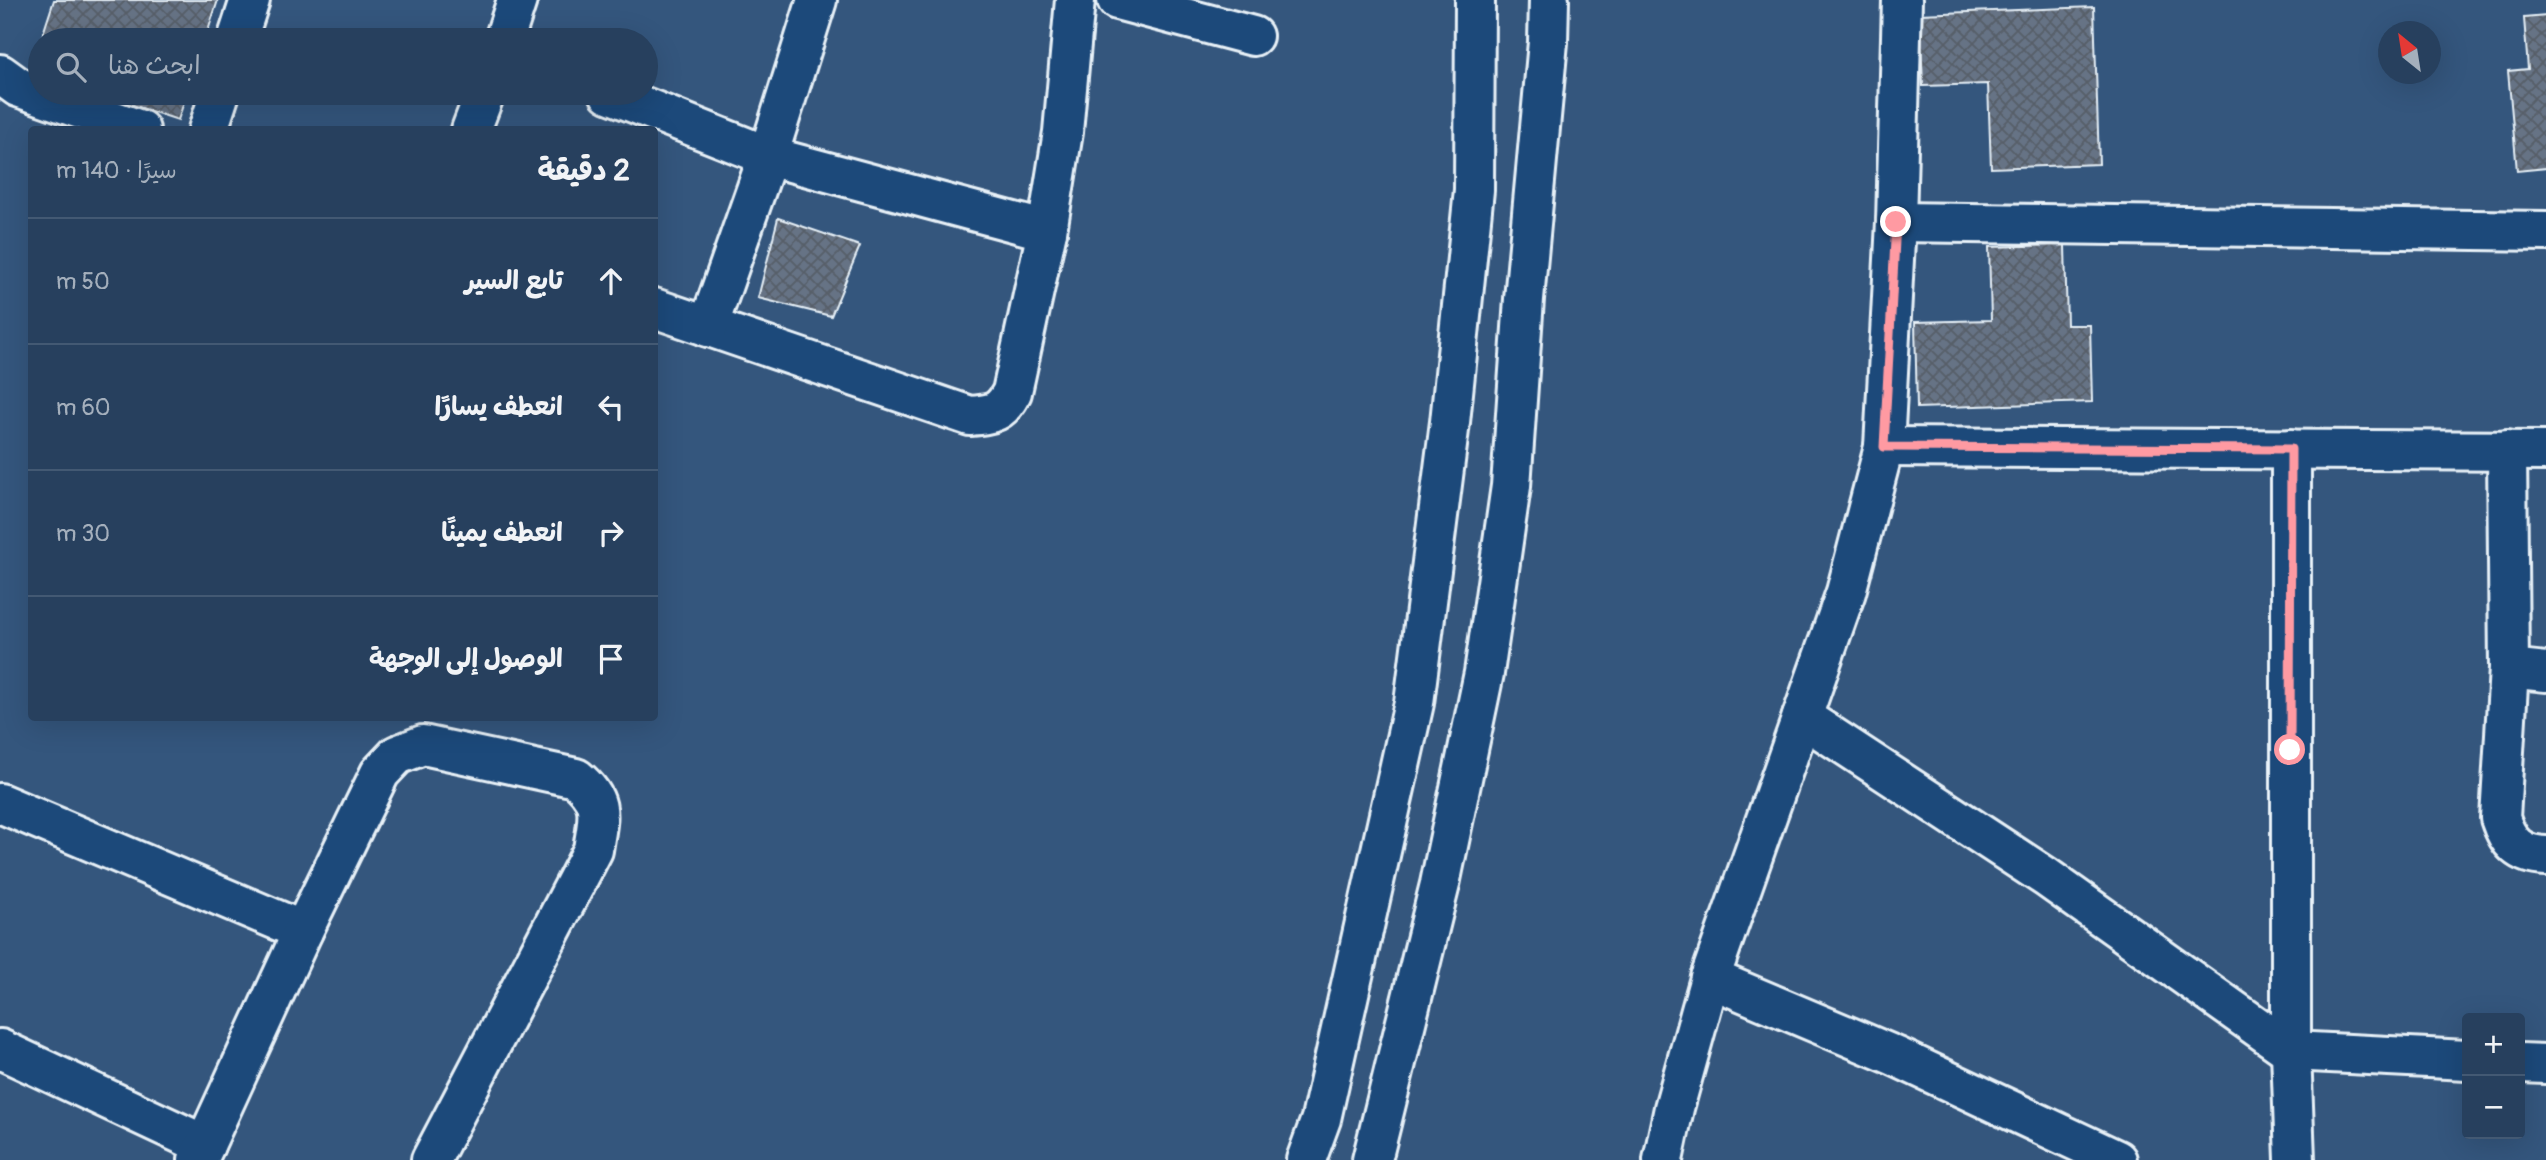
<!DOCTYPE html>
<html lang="ar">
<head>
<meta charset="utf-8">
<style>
  :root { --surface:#27405e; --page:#2f4764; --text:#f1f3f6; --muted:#a4afbc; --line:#435973 }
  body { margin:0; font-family:Pangolin,"Playpen Sans Arabic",sans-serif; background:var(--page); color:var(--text); direction:rtl }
  .controls { position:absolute; right:21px; bottom:21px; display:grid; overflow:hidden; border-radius:7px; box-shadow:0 7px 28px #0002 }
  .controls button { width:63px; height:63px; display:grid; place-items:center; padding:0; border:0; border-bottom:2px solid var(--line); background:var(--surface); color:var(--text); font:35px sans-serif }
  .compass { position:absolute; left:2378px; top:21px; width:63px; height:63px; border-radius:50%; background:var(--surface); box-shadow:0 7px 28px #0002; rotate:330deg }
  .stop { position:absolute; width:21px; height:21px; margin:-16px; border:5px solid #ff9aa2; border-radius:50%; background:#fff }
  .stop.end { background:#ff9aa2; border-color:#fff; box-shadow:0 2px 7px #0008 }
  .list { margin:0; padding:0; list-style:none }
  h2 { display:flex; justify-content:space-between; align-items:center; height:91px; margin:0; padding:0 28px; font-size:30px }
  h2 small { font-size:23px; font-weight:400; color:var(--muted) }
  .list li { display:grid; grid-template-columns:46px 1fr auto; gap:21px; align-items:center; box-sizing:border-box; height:126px; padding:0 28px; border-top:2px solid var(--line) }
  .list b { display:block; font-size:26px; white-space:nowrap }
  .list em { font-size:23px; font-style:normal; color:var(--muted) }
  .icon { flex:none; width:38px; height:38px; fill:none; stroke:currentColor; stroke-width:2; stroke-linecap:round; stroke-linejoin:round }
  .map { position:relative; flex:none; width:2546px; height:1160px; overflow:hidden; direction:ltr }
  .search { position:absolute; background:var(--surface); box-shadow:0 7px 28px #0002; left:28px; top:28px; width:630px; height:77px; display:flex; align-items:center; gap:18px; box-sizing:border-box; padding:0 24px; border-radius:38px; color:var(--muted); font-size:26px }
  .panel { position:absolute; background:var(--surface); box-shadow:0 7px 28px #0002; left:28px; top:126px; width:630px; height:595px; border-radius:7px; direction:rtl }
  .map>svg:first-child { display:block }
</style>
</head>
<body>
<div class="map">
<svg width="2546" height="1160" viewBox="0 0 2546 1160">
  <defs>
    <pattern id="building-cross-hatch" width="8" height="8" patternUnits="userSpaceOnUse" patternTransform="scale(1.75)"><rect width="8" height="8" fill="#667385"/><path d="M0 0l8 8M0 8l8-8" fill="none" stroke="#565e68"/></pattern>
  </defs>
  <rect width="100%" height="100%" fill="#34567d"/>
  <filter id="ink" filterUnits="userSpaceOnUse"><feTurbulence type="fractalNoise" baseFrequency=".0143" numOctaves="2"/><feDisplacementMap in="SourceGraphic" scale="14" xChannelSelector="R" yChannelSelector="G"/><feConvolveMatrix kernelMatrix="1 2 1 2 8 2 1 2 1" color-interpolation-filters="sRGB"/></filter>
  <g filter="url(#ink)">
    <g fill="url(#building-cross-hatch)" stroke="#e8f1f8" stroke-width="2">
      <path d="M54,0H218L205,40H41Z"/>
      <path d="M2094,7L2099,164L1991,168L1988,84L1923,86L1920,14Z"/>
      <path d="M2546,16V168L2517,171L2508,71L2528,69L2524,18Z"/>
      <path d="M40,42V74L30,71Z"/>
      <path d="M96,93H187L178,120Z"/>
      <path d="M778,218L860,246L831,316L758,298Z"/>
      <path d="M2065,245L2067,325H2090L2092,402L1917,408L1915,322L1991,320L1989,247Z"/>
    </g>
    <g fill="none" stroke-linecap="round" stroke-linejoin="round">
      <g stroke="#e8f1f8" stroke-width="44">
        <g id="minor">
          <path d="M1117,0L1253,36"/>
          <path d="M237,40L250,0"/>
          <path d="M504,40L517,0"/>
          <path d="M0,74L18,87L140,130"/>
          <path d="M609,93L768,156L1047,231"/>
          <path d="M208,130L220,93"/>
          <path d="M471,130L485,93"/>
          <path d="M1896,222L2546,231"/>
          <path d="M654,308L970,416C993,414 1001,413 1012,392L1047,231L1063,132L1075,0"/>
          <path d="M708,327L768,156L817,0"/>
          <path d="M1884,447L2546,451"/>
          <path d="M2291,449V1051L2295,1160"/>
          <path d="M2507,450L2509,668L2500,818C2508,843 2519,855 2546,856"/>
          <path d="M2509,668L2546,672"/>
          <path d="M1802,717L2046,877L2291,1051L2467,1060"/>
          <path d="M0,803L303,931"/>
          <path d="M1710,978L1895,1056L2117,1160"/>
          <path d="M0,1049L205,1145"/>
          <path d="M2520,1063L2546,1064"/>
          <path d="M198,1160L303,931L380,773L397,755L423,745L576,778C605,802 598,816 593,850L431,1160"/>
          <path d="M1663,1160L1674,1108L1710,978L1846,592L1884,447L1896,222L1902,0"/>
        </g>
      </g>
      <g stroke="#e8f1f8" stroke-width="44">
        <g id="trunk">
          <path d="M1306,1160L1321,1119L1414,703L1450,422L1474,190L1475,0"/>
          <path d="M1372,1160L1440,884L1484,673L1511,486L1524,299L1548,42L1549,0"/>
        </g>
      </g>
      <use href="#minor" stroke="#1f4a7a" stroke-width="38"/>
      <use href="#trunk" stroke="#1f4a7a" stroke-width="38"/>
    </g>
  </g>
  <g fill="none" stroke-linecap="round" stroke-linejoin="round" filter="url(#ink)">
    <path stroke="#ff9aa2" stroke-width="9" d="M1896,222L1884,447L2291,449L2290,750"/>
  </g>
</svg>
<div class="controls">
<button>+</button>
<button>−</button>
</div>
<svg class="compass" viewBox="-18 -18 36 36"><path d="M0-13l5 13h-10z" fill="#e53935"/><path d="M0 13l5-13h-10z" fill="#a4afbc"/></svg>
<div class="stop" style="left:2290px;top:750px"></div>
<div class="stop end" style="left:1896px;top:222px"></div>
<div class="search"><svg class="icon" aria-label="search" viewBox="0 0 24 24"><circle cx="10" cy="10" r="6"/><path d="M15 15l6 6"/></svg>ابحث هنا</div>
<section class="panel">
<h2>2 دقيقة<small>سيرًا · 140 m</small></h2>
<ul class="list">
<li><svg class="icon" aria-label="ahead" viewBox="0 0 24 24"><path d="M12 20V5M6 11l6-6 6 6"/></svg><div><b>تابع السير</b></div><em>50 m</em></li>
<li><svg class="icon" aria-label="left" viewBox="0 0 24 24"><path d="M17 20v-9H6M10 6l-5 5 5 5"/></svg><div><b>انعطف يسارًا</b></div><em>60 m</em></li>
<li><svg class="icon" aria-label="right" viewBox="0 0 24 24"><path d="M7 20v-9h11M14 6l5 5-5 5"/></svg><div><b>انعطف يمينًا</b></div><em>30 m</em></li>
<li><svg class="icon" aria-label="arrive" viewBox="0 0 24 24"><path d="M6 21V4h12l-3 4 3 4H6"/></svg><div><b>الوصول إلى الوجهة</b></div></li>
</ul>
</section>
</div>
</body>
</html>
